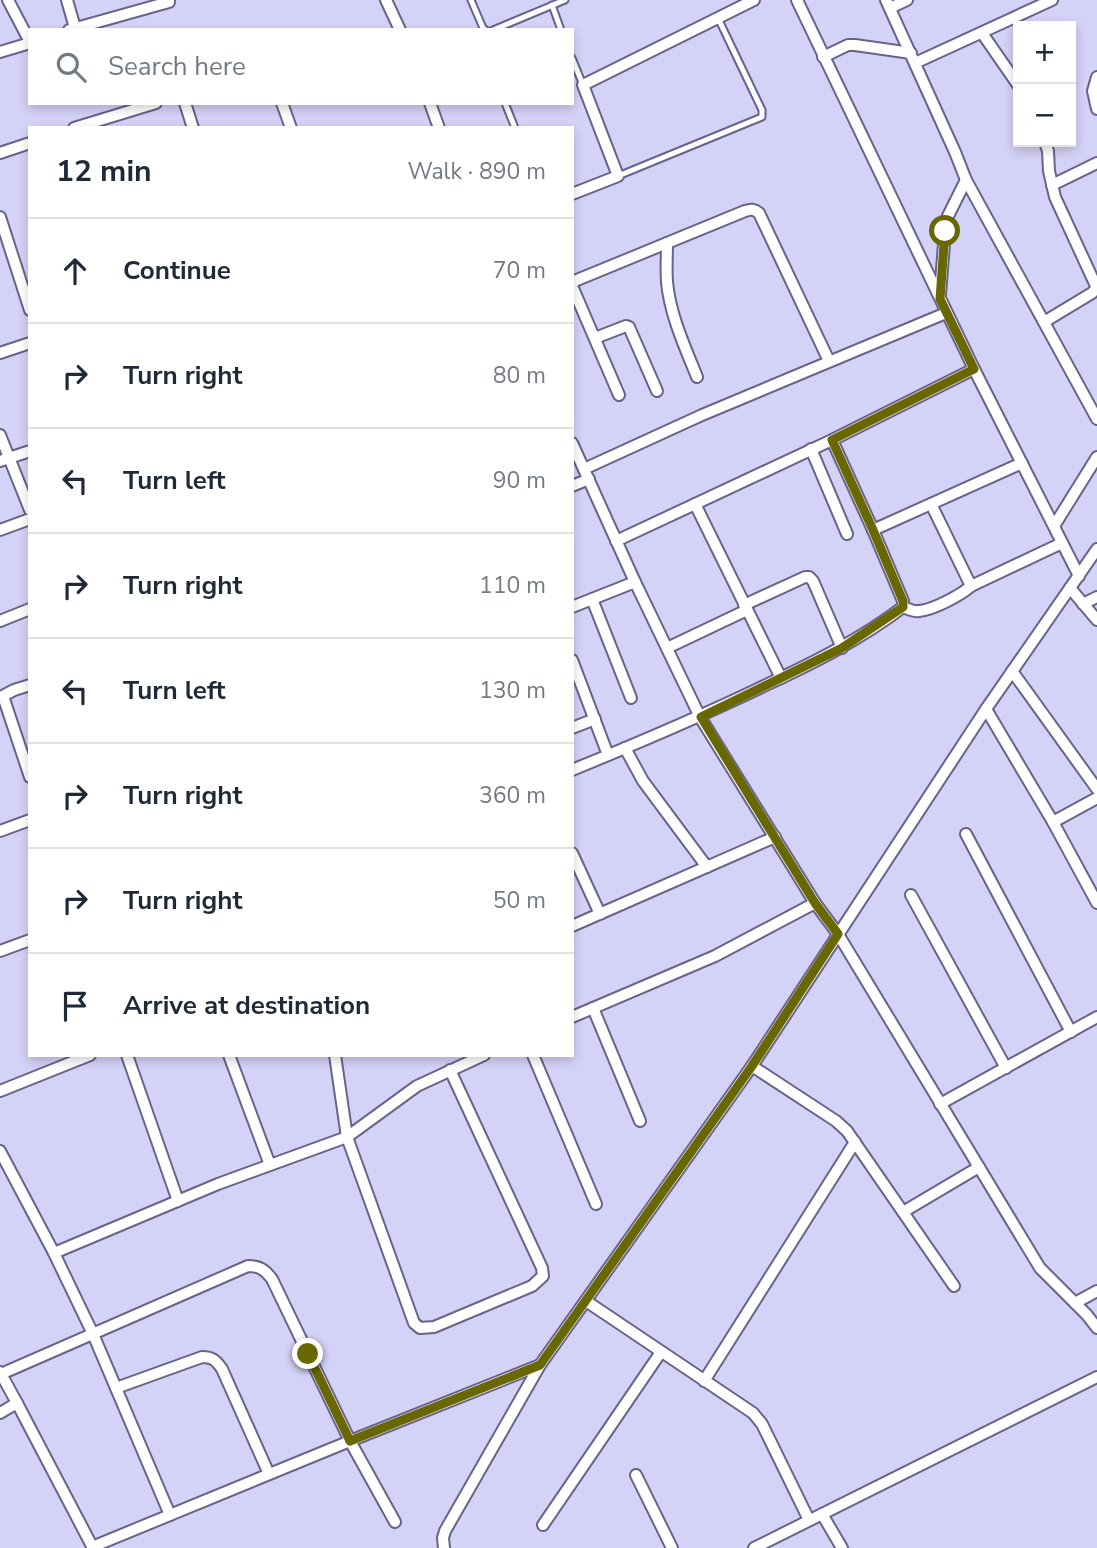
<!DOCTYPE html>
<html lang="en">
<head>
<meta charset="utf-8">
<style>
  :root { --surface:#fff; --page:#f2f2f3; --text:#1f2937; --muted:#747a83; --line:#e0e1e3 }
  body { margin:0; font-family:"Nunito Sans",sans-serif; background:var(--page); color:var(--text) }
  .controls { position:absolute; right:21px; top:21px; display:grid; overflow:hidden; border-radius:0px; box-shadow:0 4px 10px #0003 }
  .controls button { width:63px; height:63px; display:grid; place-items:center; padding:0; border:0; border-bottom:2px solid var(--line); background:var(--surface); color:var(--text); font:35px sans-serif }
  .stop { position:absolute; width:21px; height:21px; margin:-16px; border:5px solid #696700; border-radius:50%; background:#fff }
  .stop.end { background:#696700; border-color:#fff; box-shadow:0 2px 7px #0008 }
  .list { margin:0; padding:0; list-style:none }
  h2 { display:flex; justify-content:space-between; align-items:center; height:91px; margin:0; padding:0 28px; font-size:30px }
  h2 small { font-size:23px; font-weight:400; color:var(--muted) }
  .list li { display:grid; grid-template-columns:46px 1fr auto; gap:21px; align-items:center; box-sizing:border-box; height:105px; padding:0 28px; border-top:2px solid var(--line) }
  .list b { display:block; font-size:26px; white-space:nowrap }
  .list em { font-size:23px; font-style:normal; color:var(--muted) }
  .icon { flex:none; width:38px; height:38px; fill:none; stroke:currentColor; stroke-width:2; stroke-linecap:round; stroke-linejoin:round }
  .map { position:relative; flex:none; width:1097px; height:1548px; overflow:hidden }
  .search { position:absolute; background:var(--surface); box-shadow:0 4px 10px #0003; left:28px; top:28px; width:546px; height:77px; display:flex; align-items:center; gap:18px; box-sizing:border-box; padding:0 24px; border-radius:0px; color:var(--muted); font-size:26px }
  .panel { position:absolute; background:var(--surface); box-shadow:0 4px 10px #0003; left:28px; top:126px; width:546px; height:931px; border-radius:0px }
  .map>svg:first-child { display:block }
</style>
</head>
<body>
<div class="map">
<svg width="1097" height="1548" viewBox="0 0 1097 1548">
  <rect width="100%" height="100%" fill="#d5d2f7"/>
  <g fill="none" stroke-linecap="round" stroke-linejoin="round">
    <g stroke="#67638b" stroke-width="9">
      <g id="lane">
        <path d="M471,0L483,28L486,30"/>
        <path d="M552,5L561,30"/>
        <path d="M493,30L565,0"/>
        <path d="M572,58L583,85"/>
        <path d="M505,103L515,128"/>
        <path d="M618,176L762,117V110L718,18"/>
      </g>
    </g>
    <g stroke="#67638b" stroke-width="14">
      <g id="street">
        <path d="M8,0L30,42"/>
        <path d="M67,0L75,28"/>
        <path d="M386,0L400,30"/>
        <path d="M797,0L974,369L1079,576"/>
        <path d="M886,0L955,152L966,180L1097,419"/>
        <path d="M890,8L907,0"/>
        <path d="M69,30L169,2V0"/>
        <path d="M982,33L1018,85"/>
        <path d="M0,52L30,43"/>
        <path d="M823,57L848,45H855L911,53"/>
        <path d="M915,63L1052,0"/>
        <path d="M1097,77L1093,91L1097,109"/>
        <path d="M185,103L193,128"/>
        <path d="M282,103L291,128"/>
        <path d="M430,103L439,128"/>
        <path d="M74,128L156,103"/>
        <path d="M0,153L30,143"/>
        <path d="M1052,185L1097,163"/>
        <path d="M572,194L618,176L583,85L754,0"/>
        <path d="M0,217L30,310"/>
        <path d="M667,243C667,256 666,269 667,282C670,315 685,347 697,377"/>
        <path d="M572,282L745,211C751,209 754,209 759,213L829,361"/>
        <path d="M572,286L619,395"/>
        <path d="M940,295L945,231L948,216L966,180"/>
        <path d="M1044,322L1092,293L1095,290L1096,286L1055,197L1049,171L1048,151L1045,142"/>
        <path d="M595,338L626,326L629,327L657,391"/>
        <path d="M0,353L30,343"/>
        <path d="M0,435L30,510"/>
        <path d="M572,443L635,582L700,717L815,903L838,934L1040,1268L1087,1315L1097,1328"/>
        <path d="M811,449L847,534"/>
        <path d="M0,461L30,451"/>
        <path d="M584,469L702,415L946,313"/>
        <path d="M572,486L589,479"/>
        <path d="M695,504L781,678"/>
        <path d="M931,504L971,586L1062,543"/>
        <path d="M1054,526L1097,457"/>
        <path d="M0,530L30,519"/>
        <path d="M873,530L1022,463"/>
        <path d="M616,541L832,440L974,369"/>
        <path d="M1070,588L1097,620"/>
        <path d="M592,599L631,698"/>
        <path d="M1083,604L1097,597"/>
        <path d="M744,605L805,577H809L813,581L842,648"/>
        <path d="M572,607L635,582"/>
        <path d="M903,607C908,609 913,612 919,611C933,610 961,595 971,586"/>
        <path d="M0,621L30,609"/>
        <path d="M667,648L747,610"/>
        <path d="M572,660L608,755"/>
        <path d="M1012,671L1097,789"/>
        <path d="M0,697L4,699L30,777"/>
        <path d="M1,697L14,690L30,685"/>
        <path d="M986,709L1053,822L1097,903"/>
        <path d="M572,728L595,719"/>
        <path d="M625,748L643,781L707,867"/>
        <path d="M572,770C638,743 704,715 768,684C815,662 861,639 903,607V601L873,530L832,440"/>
        <path d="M1053,822L1097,798"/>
        <path d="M0,831L30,820"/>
        <path d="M966,834L1071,1032"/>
        <path d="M572,853L600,914"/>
        <path d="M911,895L1006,1068"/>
        <path d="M572,926L775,837"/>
        <path d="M0,951L30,940"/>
        <path d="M593,1008L640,1121"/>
        <path d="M572,1017L715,956L815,903"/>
        <path d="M127,1055L178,1201"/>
        <path d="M229,1055L270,1165"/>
        <path d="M335,1055L347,1137L414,1323L420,1328L434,1327L532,1286L543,1276L542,1268L450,1070"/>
        <path d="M533,1055L596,1204"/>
        <path d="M752,1066L836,1121L847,1131L954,1286"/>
        <path d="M0,1091L90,1055"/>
        <path d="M940,1104L1097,1017"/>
        <path d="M0,1151L54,1253L93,1334L170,1515"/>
        <path d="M903,1212L979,1167"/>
        <path d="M54,1253L218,1184L347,1137L417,1086L484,1055"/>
        <path d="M586,1301L753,1413L762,1424L809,1520"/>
        <path d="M1075,1303L1097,1291"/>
        <path d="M0,1372L17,1403L0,1413"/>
        <path d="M1,1374L248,1266C260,1266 265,1270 272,1279L350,1441L395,1522"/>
        <path d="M704,1381L855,1142"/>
        <path d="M116,1388L202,1357C212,1357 216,1360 222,1369L269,1474"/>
        <path d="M17,1403L93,1548"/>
        <path d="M636,1475L672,1548"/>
        <path d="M822,1514L842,1548"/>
        <path d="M543,1525L661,1352"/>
        <path d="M92,1547L350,1441L540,1365"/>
        <path d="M444,1548L443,1538L445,1531L540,1365L752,1066L986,709L1097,549"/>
        <path d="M754,1548L1097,1377"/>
      </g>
    </g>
    <use href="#lane" stroke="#fff" stroke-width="5"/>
    <use href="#street" stroke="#fff" stroke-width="10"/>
  </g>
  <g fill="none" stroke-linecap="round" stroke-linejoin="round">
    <path stroke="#696700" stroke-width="9" d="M308,1354L350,1441L540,1365L752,1066L838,934L815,903L701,717L842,648L903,607V601L873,530L832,440L974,369L940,299L945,231"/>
  </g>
</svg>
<div class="controls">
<button>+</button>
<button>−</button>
</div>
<div class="stop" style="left:945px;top:231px"></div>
<div class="stop end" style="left:308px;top:1354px"></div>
<div class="search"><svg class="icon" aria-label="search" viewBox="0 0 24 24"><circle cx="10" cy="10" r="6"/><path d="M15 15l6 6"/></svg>Search here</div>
<section class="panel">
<h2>12 min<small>Walk · 890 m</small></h2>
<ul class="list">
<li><svg class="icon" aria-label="ahead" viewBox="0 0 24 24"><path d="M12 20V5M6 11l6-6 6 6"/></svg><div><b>Continue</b></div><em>70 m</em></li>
<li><svg class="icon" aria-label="right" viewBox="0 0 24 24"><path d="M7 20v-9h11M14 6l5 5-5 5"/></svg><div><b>Turn right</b></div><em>80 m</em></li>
<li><svg class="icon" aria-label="left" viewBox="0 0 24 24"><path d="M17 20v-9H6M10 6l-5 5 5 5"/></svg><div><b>Turn left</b></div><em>90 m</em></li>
<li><svg class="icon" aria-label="right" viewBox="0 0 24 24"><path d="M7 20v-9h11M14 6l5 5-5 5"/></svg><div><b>Turn right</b></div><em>110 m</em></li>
<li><svg class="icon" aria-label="left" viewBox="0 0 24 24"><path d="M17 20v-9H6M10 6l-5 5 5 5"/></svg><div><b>Turn left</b></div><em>130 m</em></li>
<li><svg class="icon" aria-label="right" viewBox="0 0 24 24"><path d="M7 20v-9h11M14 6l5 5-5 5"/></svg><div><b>Turn right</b></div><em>360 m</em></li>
<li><svg class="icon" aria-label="right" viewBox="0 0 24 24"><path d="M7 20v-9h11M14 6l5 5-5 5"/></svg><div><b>Turn right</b></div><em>50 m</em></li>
<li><svg class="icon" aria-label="arrive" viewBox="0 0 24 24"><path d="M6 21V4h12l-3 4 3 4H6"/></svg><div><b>Arrive at destination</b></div></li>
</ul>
</section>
</div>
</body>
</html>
